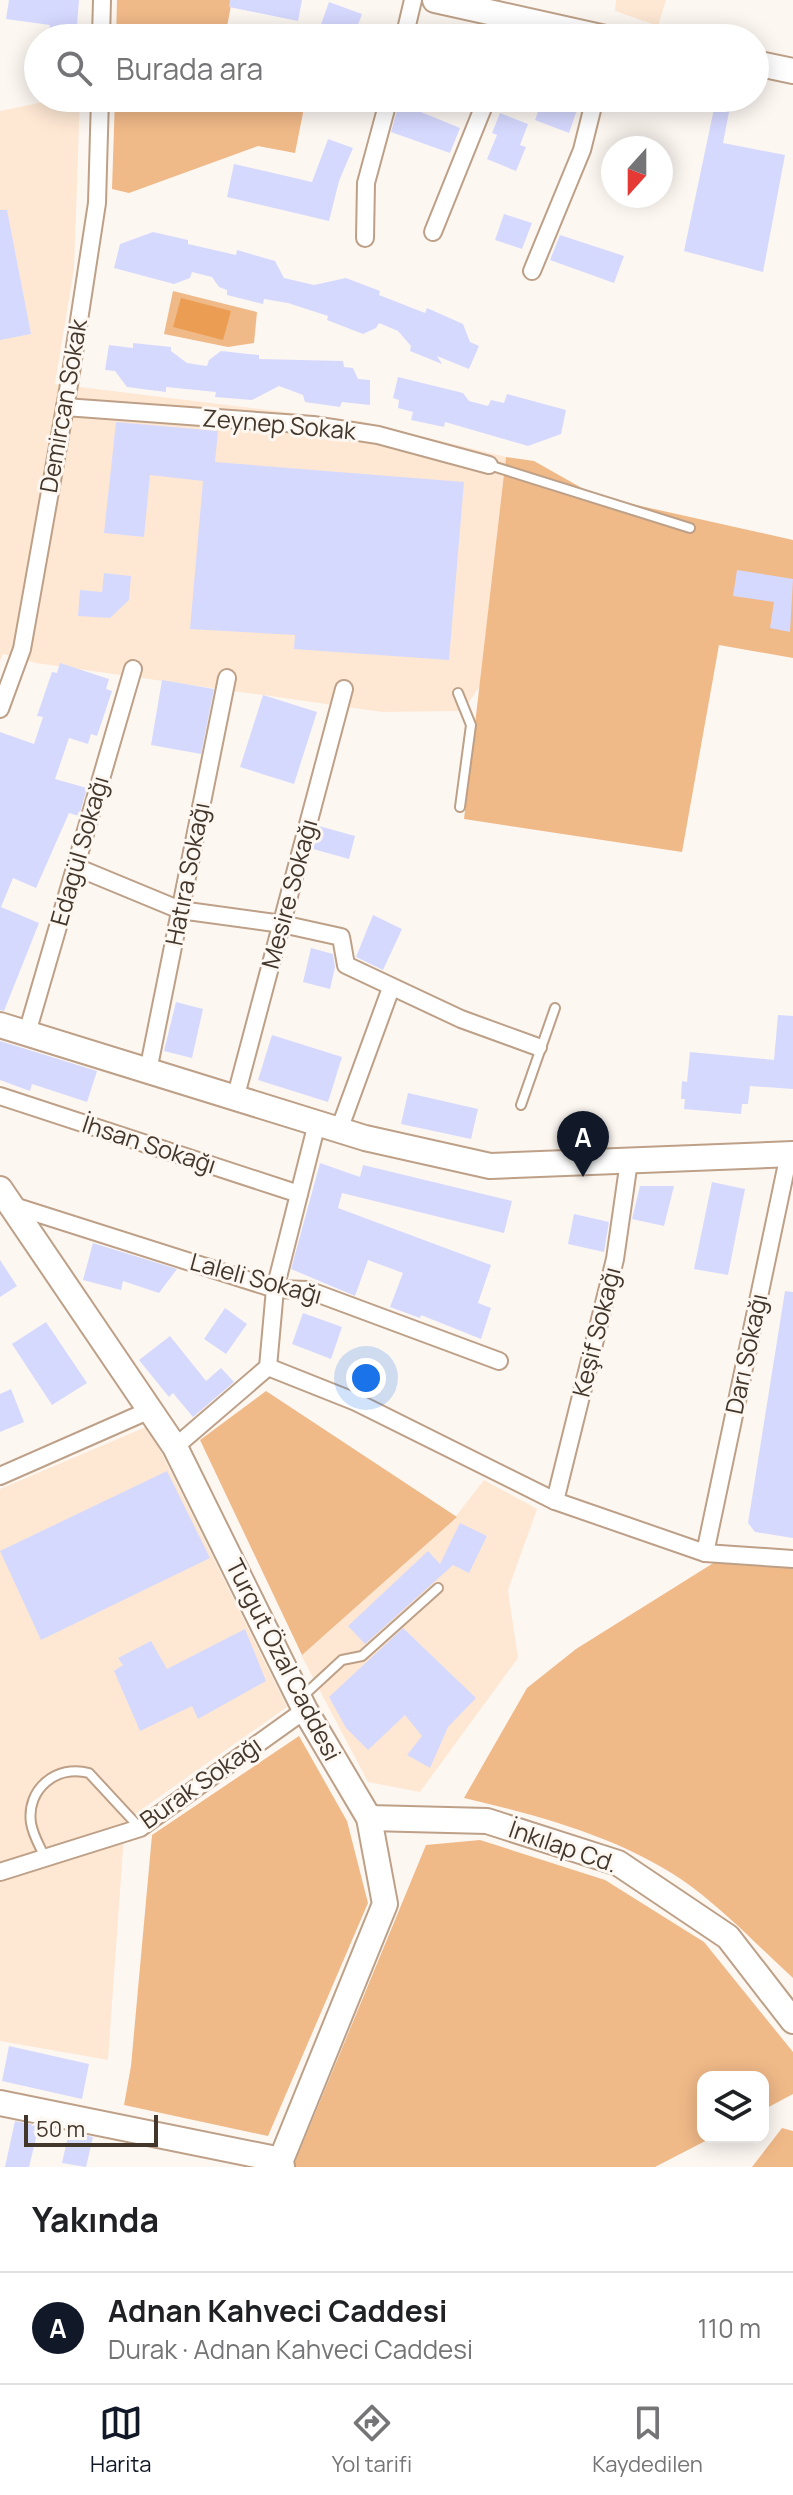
<!DOCTYPE html>
<html lang="tr">
<head>
<meta charset="utf-8">
<style>
  :root { --surface:#fff; --page:#f2f2f2; --text:#202124; --muted:#757577; --line:#e0e0e0; --accent:#111827 }
  body { margin:0; font-family:Manrope,sans-serif; background:var(--page); color:var(--text) }
  .controls { position:absolute; right:24px; bottom:24px; display:grid; overflow:hidden; border-radius:16px; box-shadow:0 4px 20px #0003 }
  .controls button { width:72px; height:72px; display:grid; place-items:center; padding:0; border:0; border-bottom:2px solid var(--line); background:var(--surface); color:var(--text); font:40px sans-serif }
  .compass { position:absolute; left:601px; top:136px; width:72px; height:72px; border-radius:50%; background:var(--surface); box-shadow:0 4px 20px #0003; rotate:201deg }
  .scale { position:absolute; left:24px; bottom:20px; width:134px; box-sizing:border-box; padding-left:8px; border:4px solid #43372c; border-top:0; font-size:22px; line-height:28px; white-space:nowrap; color:#43372c; -webkit-text-stroke:6px #fdf7f2; paint-order:stroke }
  .you { position:absolute; left:366px; top:1378px; width:28px; height:28px; margin:-20px; border:6px solid #fff; border-radius:50%; background:#1a73e8; box-shadow:0 0 0 12px #1a73e833 }
  .badge { display:grid; place-items:center; width:52px; height:52px; border-radius:50%; background:var(--accent); color:#fff; font-size:26px; font-weight:700 }
  .pin { position:absolute; translate:-50% -66px; filter:drop-shadow(0 2px 4px #0008) }
  .pin::after { content:''; position:absolute; top:42px; width:28px; height:24px; background:inherit; clip-path:polygon(0 0,100% 0,50% 100%) }
  .list { margin:0; padding:0; list-style:none }
  h2 { display:flex; justify-content:space-between; align-items:center; height:104px; margin:0; padding:0 32px; font-size:34px }
  h2 small { font-size:26px; font-weight:400; color:var(--muted) }
  .list li { display:grid; grid-template-columns:52px 1fr auto; gap:24px; align-items:center; box-sizing:border-box; height:112px; padding:0 32px; border-top:2px solid var(--line) }
  .list b { display:block; font-size:30px; white-space:nowrap }
  .list p { margin:0; font-size:26px; white-space:nowrap; color:var(--muted) }
  .list em { font-size:26px; font-style:normal; color:var(--muted) }
  .icon { flex:none; width:44px; height:44px; fill:none; stroke:currentColor; stroke-width:2; stroke-linecap:round; stroke-linejoin:round }
  .map { position:relative; flex:none; width:793px; height:2167px; overflow:hidden }
  .search { position:absolute; background:var(--surface); box-shadow:0 4px 20px #0003; left:24px; right:24px; top:24px; height:88px; display:flex; align-items:center; gap:20px; box-sizing:border-box; padding:0 28px; border-radius:44px; color:var(--muted); font-size:30px }
  .sheet { height:216px; background:var(--surface) }
  nav { display:flex; justify-content:space-around; align-items:center; box-sizing:border-box; height:112px; border-top:2px solid var(--line); background:var(--surface); font-size:22px; color:var(--muted) }
  nav a { display:grid; justify-items:center; gap:4px }
  nav .on { color:var(--accent) }
  .map>svg:first-child { display:block }
</style>
</head>
<body>
<div class="map">
<svg width="793" height="2167" viewBox="0 0 793 2167">
  <rect width="100%" height="100%" fill="#fdf7f2"/>
  <g fill="#fee8d4">
    <path d="M616,0H666L658,26L615,11Z"/>
    <path d="M63,98H80L74,269L55,384L360,421L506,457L480,686L463,711L382,712L36,663L3,654L0,661V111Z"/>
    <path d="M148,1426L287,1707L125,1821L108,2060L0,2041V1489Z"/>
    <path d="M484,1480L537,1509L508,1590L518,1658L420,1792L368,1782L301,1655L456,1516Z"/>
  </g>
  <g fill="#f0b988">
    <path d="M117,0H232L226,32L254,38H116Z"/>
    <path d="M115,98H306L295,153L258,146L129,193L112,189Z"/>
    <path d="M173,291L257,312L254,343L228,347L164,334Z"/>
    <path d="M506,457L534,461L596,496L793,540V658L719,645L682,852L464,819Z"/>
    <path d="M266,1391L457,1517L302,1655L200,1440Z"/>
    <path d="M729,1559L793,1566V1978C760,1948 728,1914 692,1887C627,1839 541,1816 464,1798L527,1688L576,1649L715,1562Z"/>
    <path d="M299,1736L347,1821L368,1903L268,2136L124,2105L131,2066L152,1835Z"/>
    <path d="M480,1840L605,1880L704,1942L793,2052V2094L763,2110V2077H703V2137H713L655,2167H293L426,1845Z"/>
    <path d="M782,2128L793,2131V2167H752Z"/>
  </g>
  <path fill="#eb9e53" d="M181,298L231,311L223,340L173,327Z"/>
  <g fill="#d6d9fe">
    <path d="M9,0H79L76,37L49,34L50,25L6,19Z"/>
    <path d="M230,0H302L298,21L229,7Z"/>
    <path d="M329,2L362,14L353,38H330L318,33Z"/>
    <path d="M543,98H562L579,104L569,133L535,120Z"/>
    <path d="M399,103L460,128L450,153L391,132Z"/>
    <path d="M715,104L730,107L723,143L785,155L763,272L684,251Z"/>
    <path d="M500,113L528,124L520,145L526,147L516,171L487,159L497,135L492,133Z"/>
    <path d="M328,139L353,148L339,181L329,221L227,197L234,164L312,182Z"/>
    <path d="M0,210H7L31,334L0,340Z"/>
    <path d="M504,214L532,223L522,249L495,240Z"/>
    <path d="M153,232L188,240V244L236,255L237,250L275,261L284,278L314,285L346,278L380,291L379,295L425,313L427,308L463,324L470,342L479,346L469,369L437,356L442,364L410,351L411,346L398,331L379,323L376,328L363,334L327,320L328,316L288,303L264,299L263,304L227,295V290L219,287L212,277L192,272L190,278L174,284L114,268L120,244Z"/>
    <path d="M560,235L624,256L614,283L550,260Z"/>
    <path d="M133,343L171,347V351L187,363L207,366L209,360L221,351L259,355V359L343,361L344,367L353,368L358,379L370,380V405L342,402L340,407L305,402L303,395L279,386L252,400L215,397L216,392L166,387V392L127,387L115,371L105,370L109,345L133,348Z"/>
    <path d="M398,377L463,393L469,401L488,406L491,400L504,403L507,394L566,410L561,434L528,446L445,422L444,427L411,420L413,412L398,408L399,400L393,398Z"/>
    <path d="M116,422L218,431L215,462L464,482L449,660L294,649L295,635L190,629L203,481L150,475L144,537L104,533Z"/>
    <path d="M737,570L793,579L790,632L770,628L774,602L733,596Z"/>
    <path d="M104,573L131,576L129,600L110,618L78,616L80,590L102,592Z"/>
    <path d="M60,663L109,679L106,689L112,691L97,736L91,734L88,744L69,738L55,779L87,788L79,816L69,813L36,888L13,878L1,907L39,923L4,1011L0,1010V732L34,744L43,717L37,716L52,672L57,673Z"/>
    <path d="M162,680L214,689L201,754L151,745Z"/>
    <path d="M263,695L317,712L294,784L240,767Z"/>
    <path d="M319,826L355,836L349,859L313,849Z"/>
    <path d="M373,915L402,929L383,970L356,957Z"/>
    <path d="M311,948L333,954L335,967L330,989L303,982Z"/>
    <path d="M176,1002L203,1009L192,1058L164,1051Z"/>
    <path d="M778,1015L793,1016V1089L750,1086L748,1104H742L741,1114L684,1109L685,1099H681L682,1081L687,1082L690,1052L774,1060Z"/>
    <path d="M272,1035L342,1057L328,1102L258,1080Z"/>
    <path d="M0,1041L97,1071L87,1102L32,1084L30,1091L0,1080Z"/>
    <path d="M408,1093L478,1109L471,1139L401,1124Z"/>
    <path d="M320,1163L360,1177L363,1165L512,1201L504,1233L342,1193L338,1208L491,1265L478,1303L491,1308L481,1339L421,1315L420,1318L390,1307L403,1273L368,1260L355,1296L291,1269Z"/>
    <path d="M712,1182L745,1189L728,1275L694,1269Z"/>
    <path d="M640,1186H674L664,1226L632,1219Z"/>
    <path d="M574,1214L609,1222L604,1252L568,1244Z"/>
    <path d="M93,1243L177,1269L159,1293L123,1281L121,1290L83,1280Z"/>
    <path d="M0,1260L17,1286L0,1297Z"/>
    <path d="M785,1291L793,1292V1538L755,1532L748,1523Z"/>
    <path d="M225,1308L247,1324L226,1354L204,1339Z"/>
    <path d="M303,1313L342,1327L331,1359L292,1344Z"/>
    <path d="M46,1322L87,1383L52,1405L12,1344Z"/>
    <path d="M170,1336L206,1381L221,1368L234,1382L193,1417L173,1393L169,1397L139,1360Z"/>
    <path d="M11,1389L24,1422L0,1432V1394Z"/>
    <path d="M167,1471L210,1558L41,1640L0,1551Z"/>
    <path d="M460,1523L487,1536L469,1573L453,1565L365,1644L348,1626L428,1551L440,1564Z"/>
    <path d="M403,1628L476,1698L448,1727L430,1768L407,1755L422,1736L405,1715L368,1750L346,1728L329,1697Z"/>
    <path d="M245,1629L266,1681L198,1719L192,1706L140,1731L114,1671L123,1665L118,1658L151,1641L167,1669Z"/>
    <path d="M9,2046L89,2064L82,2099L2,2081Z"/>
    <path d="M15,2121L39,2126L29,2167H5Z"/>
    <path d="M69,2132L93,2137L86,2167L62,2163Z"/>
  </g>
  <g fill="none" stroke-linecap="round" stroke-linejoin="round">
    <g stroke="#bda087" stroke-width="12">
      <g id="lane">
        <path d="M489,465L690,528"/>
        <path d="M458,693L471,725L460,807"/>
        <path d="M521,1105L555,1008"/>
        <path d="M303,1696L342,1660L362,1656L438,1588"/>
        <path d="M46,1860C41,1848 33,1836 31,1823C26,1789 57,1764 89,1773L139,1827"/>
      </g>
    </g>
    <g stroke="#bda087" stroke-width="20">
      <g id="street">
        <path d="M101,38L102,0"/>
        <path d="M404,38L413,0"/>
        <path d="M509,38L516,18"/>
        <path d="M433,232L487,98"/>
        <path d="M365,238L366,183L389,98"/>
        <path d="M532,271L582,150L595,98"/>
        <path d="M65,407L313,425L378,435L489,465"/>
        <path d="M0,709L22,649L70,379L97,203L100,98"/>
        <path d="M76,867L180,910L282,924L341,937L346,965L461,1019L538,1047"/>
        <path d="M27,1033L133,669"/>
        <path d="M148,1071L227,678"/>
        <path d="M0,1096L299,1194"/>
        <path d="M235,1099L344,689"/>
        <path d="M339,1130L391,988"/>
        <path d="M11,1205L275,1289L308,1290L499,1361"/>
        <path d="M268,1367L356,1402L555,1501L705,1553L793,1559"/>
        <path d="M175,1447L268,1367L275,1289L317,1123"/>
        <path d="M0,1476L150,1410"/>
        <path d="M555,1501L615,1259L629,1161"/>
        <path d="M705,1553L789,1154"/>
        <path d="M0,1872L140,1828L305,1710"/>
      </g>
    </g>
    <g stroke="#bda087" stroke-width="28">
      <g id="secondary">
        <path d="M435,0L605,38"/>
        <path d="M755,63L793,71"/>
        <path d="M0,1025L365,1138L490,1166L793,1154"/>
        <path d="M0,1189L175,1447L305,1710L369,1818L385,1904L281,2160L282,2167"/>
        <path d="M369,1818L487,1821L618,1863L728,1937L793,2021"/>
        <path d="M0,2103L281,2160"/>
      </g>
    </g>
    <use href="#lane" stroke="#fff" stroke-width="8"/>
    <use href="#street" stroke="#fff" stroke-width="16"/>
    <use href="#secondary" stroke="#fff" stroke-width="24"/>
  </g>
  <g text-anchor="middle" stroke-width="6" stroke-linejoin="round" paint-order="stroke">
    <g font-size="24" fill="#43372c" stroke="#fdf7f2">
      <text transform="translate(64 406) rotate(-80)" y="8">Demircan Sokak</text>
      <text transform="translate(279 425) rotate(5)" y="8">Zeynep Sokak</text>
      <text transform="translate(80 851) rotate(-74)" y="8">Edagül Sokağı</text>
      <text transform="translate(188 874) rotate(-79)" y="8">Hatıra Sokağı</text>
      <text transform="translate(290 894) rotate(-75)" y="8">Mesire Sokağı</text>
      <text transform="translate(149 1145) rotate(18)" y="8">İhsan Sokağı</text>
      <text transform="translate(256 1279) rotate(15)" y="8">Laleli Sokağı</text>
      <text transform="translate(597 1332) rotate(-76)" y="8">Keşif Sokağı</text>
      <text transform="translate(747 1354) rotate(-78)" y="8">Darı Sokağı</text>
      <text transform="translate(283 1660) rotate(63)" y="8">Turgut Özal Caddesi</text>
      <text transform="translate(201 1783) rotate(-35)" y="8">Burak Sokağı</text>
      <text transform="translate(563 1847) rotate(19)" y="8">İnkılap Cd.</text>
    </g>
  </g>
</svg>
<div class="controls">
<button><svg class="icon" aria-label="layers" viewBox="0 0 24 24"><path d="M12 4l9 5-9 5-9-5zM3 14l9 5 9-5"/></svg></button>
</div>
<svg class="compass" viewBox="-18 -18 36 36"><path d="M0-13l5 13h-10z" fill="#e53935"/><path d="M0 13l5-13h-10z" fill="#757577"/></svg>
<div class="scale">50 m</div>
<div class="you"></div>
<div class="pin badge" style="left:583px;top:1177px">A</div>
<div class="search"><svg class="icon" aria-label="search" viewBox="0 0 24 24"><circle cx="10" cy="10" r="6"/><path d="M15 15l6 6"/></svg>Burada ara</div>
</div>
<section class="sheet">
<h2>Yakında<small></small></h2>
<ul class="list">
<li><span class="badge">A</span><div><b>Adnan Kahveci Caddesi</b><p>Durak · Adnan Kahveci Caddesi</p></div><em>110 m</em></li>
</ul>
</section>
<nav>
<a class="on"><svg class="icon" aria-label="map" viewBox="0 0 24 24"><path d="M3 6l6-2 6 2 6-2v14l-6 2-6-2-6 2zM9 4v14M15 6v14"/></svg>Harita</a>
<a><svg class="icon" aria-label="directions" viewBox="0 0 24 24"><path d="M12 3l9 9-9 9-9-9zM9 14v-3h6M13 9l2 2-2 2"/></svg>Yol tarifi</a>
<a><svg class="icon" aria-label="saved" viewBox="0 0 24 24"><path d="M7 4h10v16l-5-4-5 4z"/></svg>Kaydedilen</a>
</nav>
</body>
</html>
